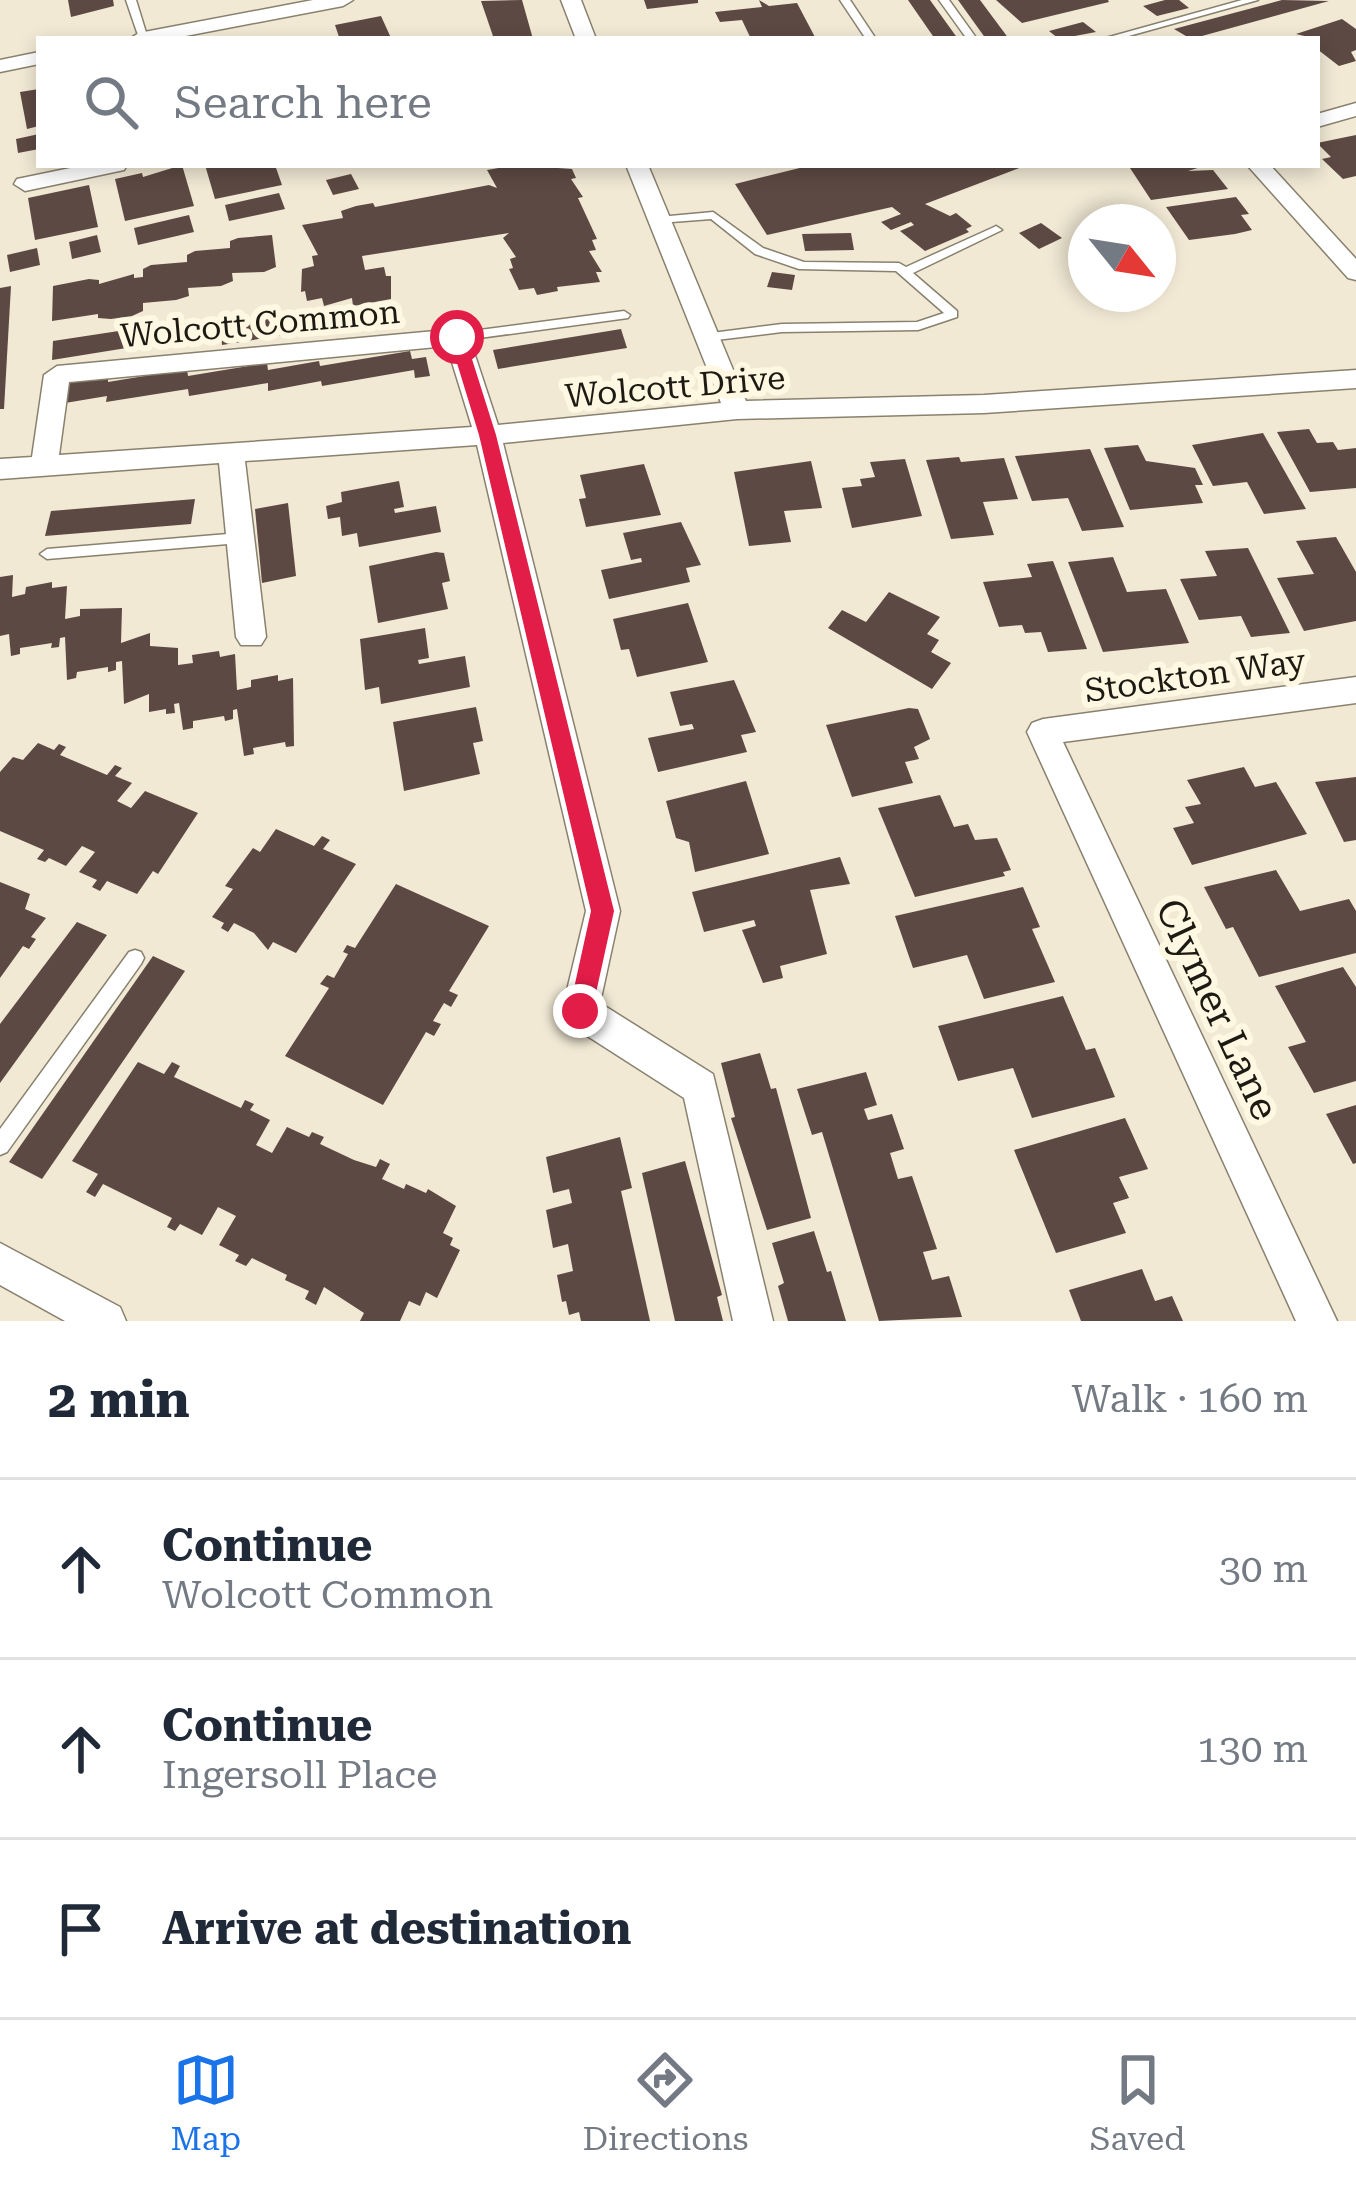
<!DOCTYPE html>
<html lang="en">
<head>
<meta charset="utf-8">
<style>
  :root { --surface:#fff; --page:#f6f6f7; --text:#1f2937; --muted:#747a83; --line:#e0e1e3; --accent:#1a73e8 }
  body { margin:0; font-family:"Roboto Serif",serif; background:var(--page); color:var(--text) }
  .compass { position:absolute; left:1068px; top:204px; width:108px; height:108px; border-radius:50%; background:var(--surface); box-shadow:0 6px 18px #0003; rotate:120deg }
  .stop { position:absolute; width:36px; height:36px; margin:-27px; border:9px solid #e11d48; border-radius:50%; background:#fff }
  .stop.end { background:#e11d48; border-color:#fff; box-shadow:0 3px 12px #0008 }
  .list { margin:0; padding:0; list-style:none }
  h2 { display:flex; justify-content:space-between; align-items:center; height:156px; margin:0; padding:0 48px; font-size:51px }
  h2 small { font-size:39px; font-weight:400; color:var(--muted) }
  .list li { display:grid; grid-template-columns:78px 1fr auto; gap:36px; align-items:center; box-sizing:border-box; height:180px; padding:0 48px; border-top:3px solid var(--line) }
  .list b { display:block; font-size:45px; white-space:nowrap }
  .list p { margin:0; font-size:39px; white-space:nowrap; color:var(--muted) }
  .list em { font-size:39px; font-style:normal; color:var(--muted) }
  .icon { flex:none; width:66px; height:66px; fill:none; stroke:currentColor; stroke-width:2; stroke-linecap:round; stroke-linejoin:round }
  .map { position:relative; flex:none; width:1356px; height:1321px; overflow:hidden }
  .search { position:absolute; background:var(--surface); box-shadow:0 6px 18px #0003; left:36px; right:36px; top:36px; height:132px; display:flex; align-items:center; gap:30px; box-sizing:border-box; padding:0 42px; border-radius:0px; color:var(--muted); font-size:45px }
  .sheet { height:696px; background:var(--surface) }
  nav { display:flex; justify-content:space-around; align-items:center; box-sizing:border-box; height:168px; border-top:3px solid var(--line); background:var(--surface); font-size:33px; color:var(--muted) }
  nav a { display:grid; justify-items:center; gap:6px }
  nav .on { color:var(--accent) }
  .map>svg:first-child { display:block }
</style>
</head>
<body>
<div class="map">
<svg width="1356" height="1321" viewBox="0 0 1356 1321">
  <rect width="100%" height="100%" fill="#f1e9d4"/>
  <g fill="#5d4943">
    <path d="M68,0H113L114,6L71,17Z"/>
    <path d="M522,0L533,39H494L481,1Z"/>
    <path d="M644,0H698V3L647,9Z"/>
    <path d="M759,0L769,6L797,3L816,39H751L742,20L720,22L715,12L762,7Z"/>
    <path d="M908,0H930L958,39H935Z"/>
    <path d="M958,0H980L1009,39H986Z"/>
    <path d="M996,0H1108L1109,2L1022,23Z"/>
    <path d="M1165,0H1179L1189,8L1157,16L1143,6Z"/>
    <path d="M1282,0L1329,1L1191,39L1174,29Z"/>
    <path d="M381,16L391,38L339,37L335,25Z"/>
    <path d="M1342,19L1356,29V50L1351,52L1356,61L1339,66L1317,49V39L1296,34Z"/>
    <path d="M1083,22L1096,32L1059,39L1049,31Z"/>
    <path d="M39,89V126L27,129L20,92Z"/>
    <path d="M39,134V149L18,153L16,139Z"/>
    <path d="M1356,135V176L1343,179L1322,159L1331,157L1317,143Z"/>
    <path d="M182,165L194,206L125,221L115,179L142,173L143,177Z"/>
    <path d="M205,165H275L282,185L215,199Z"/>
    <path d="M516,165L572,169L576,178L571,179L583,197L578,198L597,239L592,240L596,250L589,251L602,272H596L600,282L557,287L558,291L537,295L534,288L519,290L509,269L513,268L510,259L516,257L503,238L509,233L362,256L365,270L384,267L386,276H391V299L353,306L352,298L324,306L322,298L307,301L305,291L301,292L302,269L314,266L312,256L318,255L302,225L343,218L341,211L356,206L373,203L375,207L489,185L497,188L487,170Z"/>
    <path d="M812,165H1027L925,204L950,216L956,213L972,226L966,229L969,232L925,251L900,231L914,225L911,222L891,230L881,222L901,214L892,207L767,235L735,184Z"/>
    <path d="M1128,165H1207L1188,171L1213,170L1228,189L1151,200Z"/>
    <path d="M351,174L359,189L333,195L326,180Z"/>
    <path d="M89,185L98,227L35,240L28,198Z"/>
    <path d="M279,193L285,209L229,221L225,205Z"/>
    <path d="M1236,197L1249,214L1241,215L1252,230L1235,234L1189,240L1166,207Z"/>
    <path d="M189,215L194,232L138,245L134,228Z"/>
    <path d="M1041,223L1062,238L1039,249L1019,233Z"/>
    <path d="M851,233L854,250L805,251L802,234Z"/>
    <path d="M97,235L101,252L72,259L69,242Z"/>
    <path d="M272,235L276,267L264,272L232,273L233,281L221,286L188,288L189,296L176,300L143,303V311L132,316L111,319L98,318V314L52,321L53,286L89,279L99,280V284L134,274V278L143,277V269L151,265L187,262V255L195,251L230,248V241L238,238Z"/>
    <path d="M37,248L40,265L10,272L7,255Z"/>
    <path d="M772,272L795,275L792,290L767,287Z"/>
    <path d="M11,286L4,409H0V288Z"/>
    <path d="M299,314L301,332L222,345L221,327Z"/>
    <path d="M210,323L211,340L158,348V330Z"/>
    <path d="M145,327V345L52,360L53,341Z"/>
    <path d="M621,329L627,348L498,369L493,350Z"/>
    <path d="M410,351L412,359L426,357L430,376L415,378L414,370L322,386L321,381L268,391V383L189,396L188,389L106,402L107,396L65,403L66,382L108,375V382L187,369L188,376L267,363L268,370L319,361L320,366Z"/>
    <path d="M1309,429L1317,443L1333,442L1338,450L1356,448V488L1310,492L1277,432Z"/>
    <path d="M1263,433L1306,509L1264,514L1247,482L1213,486L1192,445Z"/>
    <path d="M1138,445L1146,461L1195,468L1203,485H1195L1203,503L1130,510L1104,448Z"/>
    <path d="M1090,449L1124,527L1082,531L1068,498L1032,501L1015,456Z"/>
    <path d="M959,457L961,462L1004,458L1018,499L983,502L994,535L951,539L926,460Z"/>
    <path d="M905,459L922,516L852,528L842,488L862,486L860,479L875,477L870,462Z"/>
    <path d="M811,461L822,508L784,511L791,542L749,546L734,472Z"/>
    <path d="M644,464L661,515L586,527L579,499L586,498L580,475Z"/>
    <path d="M399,481L404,507L394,509L395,513L436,506L441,532L359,547L357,533L342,536L340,517L328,519L326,506L342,502L341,492Z"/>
    <path d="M195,499L191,524L45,536L51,511Z"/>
    <path d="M288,503L296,576L262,583L255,509Z"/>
    <path d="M681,522L701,565L686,568L690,582L609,599L601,570L642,562L641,558L631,560L623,533Z"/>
    <path d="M1336,537L1356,572V621L1304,631L1277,578L1314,574L1296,541Z"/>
    <path d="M1248,548L1290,633L1251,637L1241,616L1199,620L1180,579L1217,576L1205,551Z"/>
    <path d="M436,552L444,553L450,581L442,583L448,609L378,623L369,566Z"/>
    <path d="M1113,557L1127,592L1166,589L1189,643L1103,652L1068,562Z"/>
    <path d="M1053,561L1087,649L1048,652L1041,632L1025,633L1022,625L999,627L983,582L1032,577L1027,564Z"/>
    <path d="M13,575L12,597L25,594L26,587L52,582V588L67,586L65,619L80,616V609L122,608L121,643L150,633V646L178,648V665L193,663L192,655L219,651L220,657L235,654L237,690L251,687V680L278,675V681L293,678L294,746L286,747L285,742L253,748L254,754L244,756L237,709L233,710V719L225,721L224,716L193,721V728L183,730L179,703L174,704L175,713L166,714V709L149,712V694L124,704L122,661L116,662V670L108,672V667L77,672L76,678L67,680L65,637L60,638L59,647L51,648L52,643L20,648V654L11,656L9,634L0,636V577Z"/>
    <path d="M889,592L940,617L927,634L939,640L931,652L951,663L932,689L828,628L842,610L866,622Z"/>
    <path d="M688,603L708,662L637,677L629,649L621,650L613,619Z"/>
    <path d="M425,628L429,658L418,660L419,664L465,656L470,687L381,704L379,687L365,690L360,639Z"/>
    <path d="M734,680L756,732L741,735L747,752L658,772L648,738L694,729L692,724L680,726L670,692Z"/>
    <path d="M476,707L483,741L473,743L480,774L404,791L393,722Z"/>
    <path d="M909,708L918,709L930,739L914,747L919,759L905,762L913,783L852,797L826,725Z"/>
    <path d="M38,743L54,750L59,744L66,747L60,755L107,775L115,765L122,768L115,776L132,783L117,801L131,808L145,791L198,813L158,874L153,871L137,894L107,881L100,891L92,887L97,880L79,872L95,852L82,846L66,866L49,858L45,862L37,859L44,850L0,831V772L13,757L23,760Z"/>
    <path d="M1244,767L1255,787L1276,782L1307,834L1192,865L1173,828L1194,823L1185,807L1201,804L1187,780Z"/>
    <path d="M1356,777V840L1344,842L1315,782Z"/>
    <path d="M746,781L769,854L695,872L689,842L676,838L666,801Z"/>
    <path d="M940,795L954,827L968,824L975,840L997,838L1011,870L1003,872L1005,876L915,897L878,808Z"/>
    <path d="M276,829L314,846L322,836L330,840L323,849L356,864L296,953L273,942L268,950L254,933L234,923L228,932L221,928L224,923L212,917L233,889L225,886L253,848L260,852Z"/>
    <path d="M840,857L850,884L810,890L827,954L780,966L783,978L763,983L742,930L756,926L754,920L704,932L692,892Z"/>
    <path d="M1276,870L1300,911L1349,899L1356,911V953L1259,977L1233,927L1226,929L1204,887Z"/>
    <path d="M0,882L30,894L25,909L46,918L31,937L36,939L29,949L23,946L0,978Z"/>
    <path d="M396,884L489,926L449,991L458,995L451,1007L444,1003L433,1021L441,1024L434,1036L426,1032L383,1105L285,1056L329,988L320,984L327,975L334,978L348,954L343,952L347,945L355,948Z"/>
    <path d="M1023,887L1040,927L1032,929L1055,982L984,999L967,955L913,968L895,916Z"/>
    <path d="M77,922L107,935L0,1083V1024Z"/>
    <path d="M153,956L185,971L42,1179L9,1162Z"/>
    <path d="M1343,967L1356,987V1081L1314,1093L1288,1047L1306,1042L1275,986Z"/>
    <path d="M1063,996L1086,1050L1095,1048L1115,1097L1032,1118L1013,1068L958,1081L938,1026Z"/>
    <path d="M760,1053L771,1089L776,1088L811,1218L767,1230L731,1118L735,1117L721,1063Z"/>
    <path d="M138,1062L164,1074L172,1062L180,1066L174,1077L241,1108L245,1100L254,1104L250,1110L270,1120L256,1145L272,1153L287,1127L309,1137L312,1132L324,1137L320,1144L354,1160L376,1167L380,1159L390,1164L382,1179L404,1189L406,1184L426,1193L428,1189L456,1206L443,1233L453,1238L450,1245L460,1250L437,1298L426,1292L420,1306L409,1301L400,1321H360L364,1313L324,1287L316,1305L305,1299L309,1291L285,1280L287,1275L252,1258L246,1266L235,1261L239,1255L219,1245L236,1216L218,1207L202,1235L180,1224L175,1231L167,1227L172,1218L103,1184L95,1197L86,1192L98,1174L72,1161Z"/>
    <path d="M866,1072L877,1105L864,1109L868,1120L892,1114L904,1149L890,1153L898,1179L912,1176L937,1249L923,1252L932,1280L949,1276L962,1317L879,1321L822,1132L812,1135L797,1089Z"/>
    <path d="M1356,1105V1163L1353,1164L1326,1114Z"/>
    <path d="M1125,1118L1148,1169L1119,1177L1129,1198L1113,1203L1126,1233L1056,1253L1014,1150Z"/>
    <path d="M620,1137L632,1188L621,1191L650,1321H581L579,1312L569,1315L566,1301L562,1302L557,1275L573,1271L568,1244L553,1248L546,1210L572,1203L569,1189L553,1193L546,1157Z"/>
    <path d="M685,1161L722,1295L717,1297L723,1321H675L642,1173Z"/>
    <path d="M814,1231L827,1272L831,1271L846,1321H788L778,1286L784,1283L772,1243Z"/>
    <path d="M1142,1269L1155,1301L1172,1296L1183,1321H1081L1069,1290Z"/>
  </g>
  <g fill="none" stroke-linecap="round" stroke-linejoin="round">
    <g stroke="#88816e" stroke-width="3">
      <g id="lane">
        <path d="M126,0H136L148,39L139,38Z"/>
        <path d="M840,0H850L876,39H866Z"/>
        <path d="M939,0H949L977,39H967Z"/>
        <path d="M1242,0H1258L1118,39H1102Z"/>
        <path d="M713,212L763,248L804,262L899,263L906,267L992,228L996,226L1002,230L913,273L957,311V317L918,330L782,332L708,341L702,337L704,334L782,324L917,322L944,313L896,271L799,269L755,254L711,219L659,223L653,220L659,217Z"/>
        <path d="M624,311L630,315L628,318L457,341L451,337L457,333Z"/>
        <path d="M240,533L247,538L240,543L47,559L40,554L47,549Z"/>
        <path d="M135,950L141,952L144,958L141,964L7,1152L0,1155V1129L129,952Z"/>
      </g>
    </g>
    <g stroke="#88816e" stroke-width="3">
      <g id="street">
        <path d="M313,0H353L343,6L170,39H129L139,33Z"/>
        <path d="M561,0H581L596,39H576Z"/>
        <path d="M39,52V64L0,72V60Z"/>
        <path d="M1356,103V116L1317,127V114Z"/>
        <path d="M85,165H127L124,170L25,191L14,184L17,179Z"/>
        <path d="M626,165H648L746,401L984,395L1356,370V388L984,413L737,419L503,443L620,911L600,1003L713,1074L773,1321H733L684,1098L567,1023L562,1011L586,911L477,445L245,461L266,637L261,645H241L236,637L219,463L0,479V459L32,457L44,375L57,366L457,329L469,337L498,425L721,403ZM447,346L472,427L59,455L69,382Z"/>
        <path d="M1247,165H1270L1356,259V280L1348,278Z"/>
        <path d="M1356,677V703L1063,742L1337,1321H1296L1027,732L1032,723L1043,719Z"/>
        <path d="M0,1243L120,1307L126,1321H65L0,1285Z"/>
      </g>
    </g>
    <use href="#lane" fill="#fff" fill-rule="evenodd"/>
    <use href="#street" fill="#fff" fill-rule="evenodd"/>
  </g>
  <path fill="#e11d48" d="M457,332L465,337L496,435L614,911L592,1011L580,1022L569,1011L591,911L479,435L449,337Z"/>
  <g text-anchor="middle" stroke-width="12" stroke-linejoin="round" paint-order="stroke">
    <g font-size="33" fill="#1d1a13" stroke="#fef7e1">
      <text transform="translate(260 323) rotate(-5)" y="12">Wolcott Common</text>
      <text transform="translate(675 386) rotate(-5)" y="12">Wolcott Drive</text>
      <text transform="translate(1195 675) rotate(-8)" y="12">Stockton Way</text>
    </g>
    <g font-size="39" fill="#1d1a13" stroke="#fef7e1">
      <text transform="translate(1218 1009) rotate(65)" y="14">Clymer Lane</text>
    </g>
  </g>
</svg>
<svg class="compass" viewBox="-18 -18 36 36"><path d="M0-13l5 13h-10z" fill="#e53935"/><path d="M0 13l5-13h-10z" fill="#747a83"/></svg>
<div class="stop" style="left:457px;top:337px"></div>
<div class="stop end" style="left:580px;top:1011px"></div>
<div class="search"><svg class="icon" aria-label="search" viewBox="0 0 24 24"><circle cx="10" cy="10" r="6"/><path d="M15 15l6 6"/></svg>Search here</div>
</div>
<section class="sheet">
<h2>2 min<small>Walk · 160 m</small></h2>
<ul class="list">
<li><svg class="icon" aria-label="ahead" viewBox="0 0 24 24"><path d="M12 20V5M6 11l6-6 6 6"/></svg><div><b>Continue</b><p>Wolcott Common</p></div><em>30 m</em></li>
<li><svg class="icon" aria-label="ahead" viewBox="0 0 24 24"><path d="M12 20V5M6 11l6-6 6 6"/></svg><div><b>Continue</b><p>Ingersoll Place</p></div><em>130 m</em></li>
<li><svg class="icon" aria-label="arrive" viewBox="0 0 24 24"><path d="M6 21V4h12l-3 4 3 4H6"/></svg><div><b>Arrive at destination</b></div></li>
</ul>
</section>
<nav>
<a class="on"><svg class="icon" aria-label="map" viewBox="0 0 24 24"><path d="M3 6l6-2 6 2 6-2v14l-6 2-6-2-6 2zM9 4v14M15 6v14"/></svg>Map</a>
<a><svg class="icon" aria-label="directions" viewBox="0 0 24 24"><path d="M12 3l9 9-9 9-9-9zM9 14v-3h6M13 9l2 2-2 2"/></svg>Directions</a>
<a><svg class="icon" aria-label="saved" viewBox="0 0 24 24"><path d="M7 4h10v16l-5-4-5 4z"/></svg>Saved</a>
</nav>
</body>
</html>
